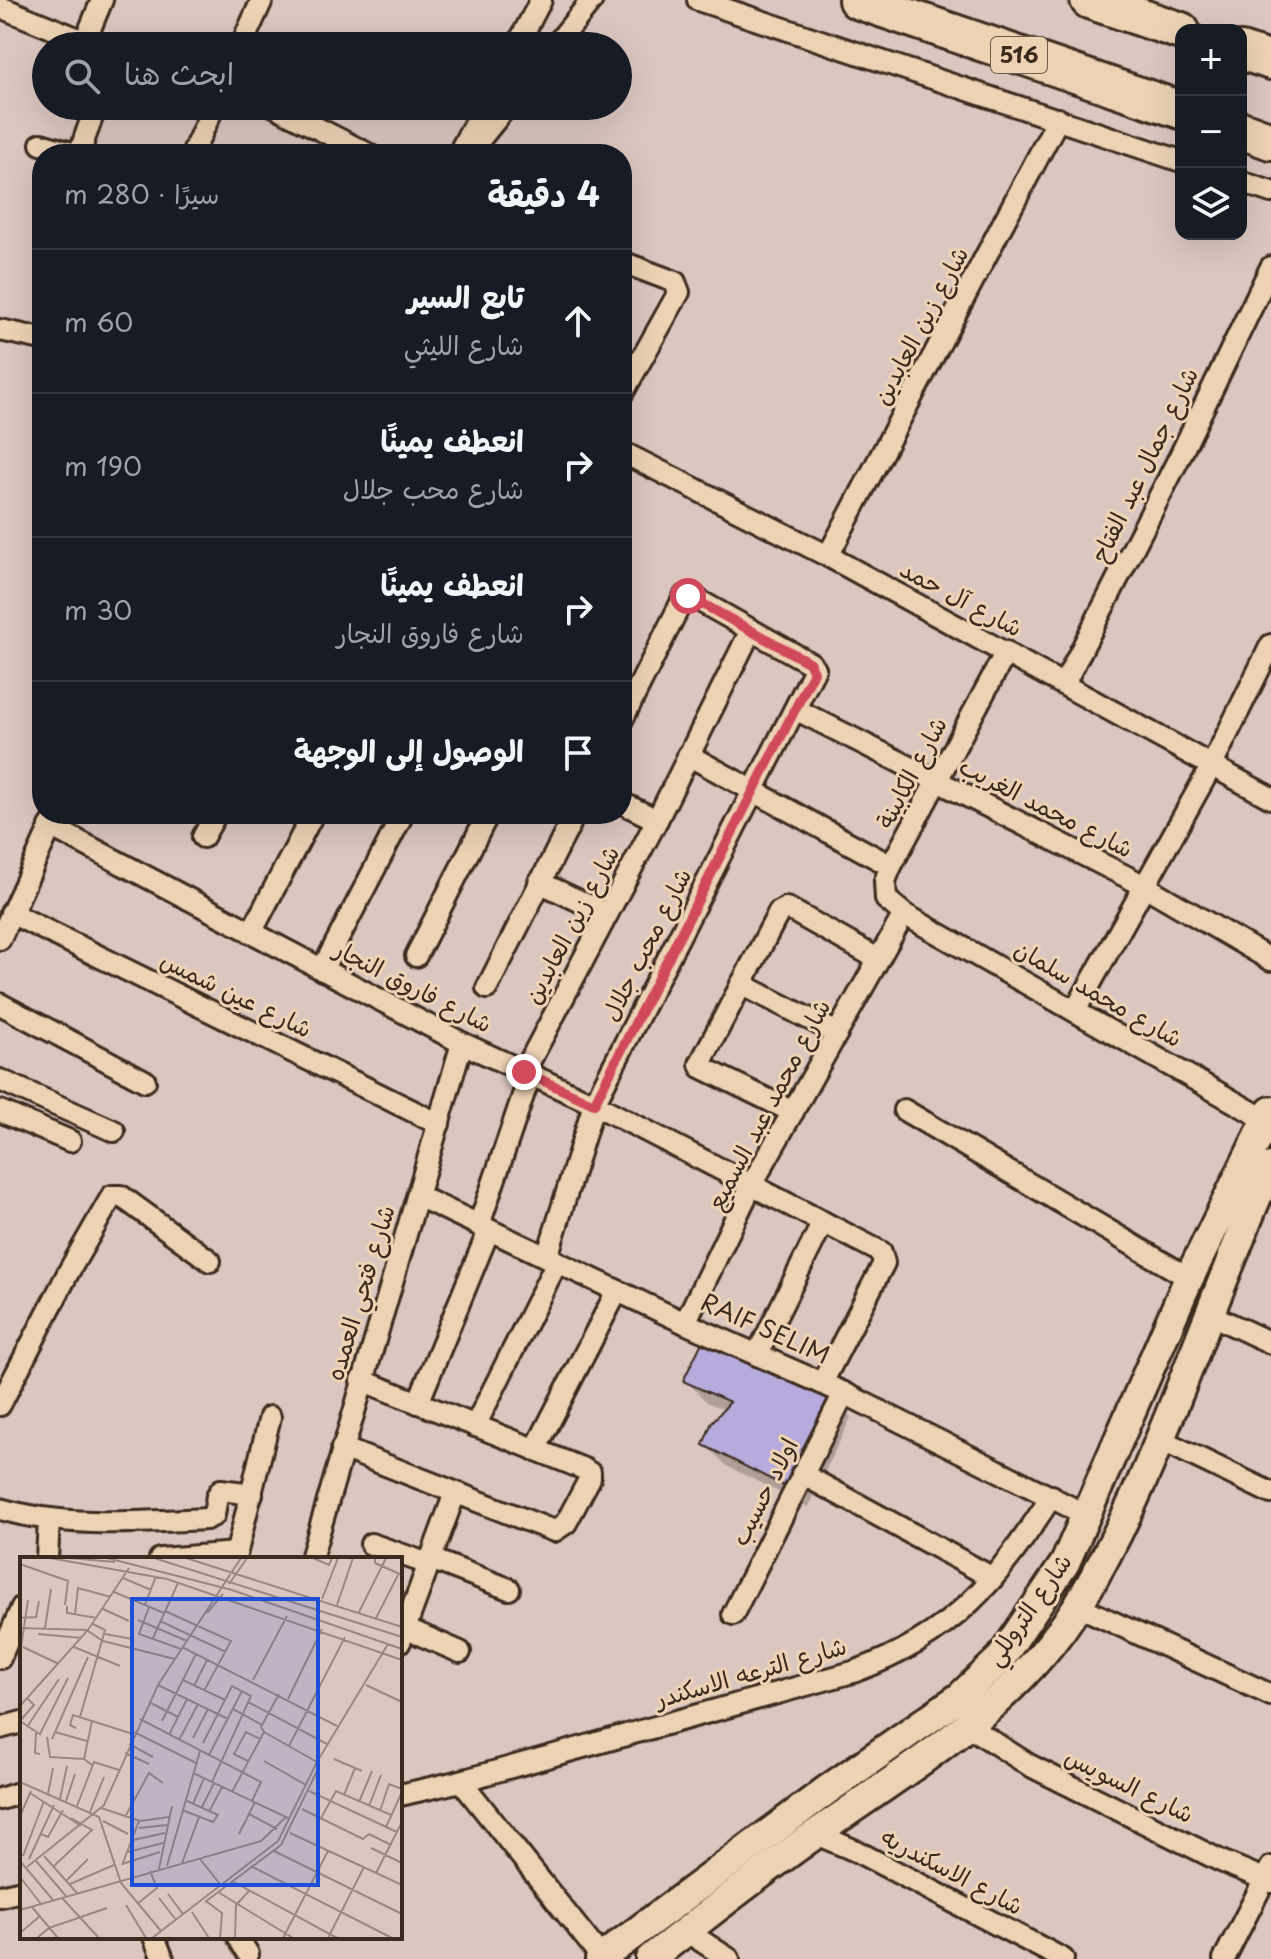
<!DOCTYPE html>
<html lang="ar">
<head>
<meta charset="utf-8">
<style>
  :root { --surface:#171b24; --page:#242831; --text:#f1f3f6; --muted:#9ea1a6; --line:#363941 }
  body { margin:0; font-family:"Playpen Sans","Playpen Sans Arabic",sans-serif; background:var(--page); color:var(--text); direction:rtl }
  .controls { position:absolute; right:24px; top:24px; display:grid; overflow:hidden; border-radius:16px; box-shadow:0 8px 32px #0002 }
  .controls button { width:72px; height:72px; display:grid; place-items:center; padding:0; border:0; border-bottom:2px solid var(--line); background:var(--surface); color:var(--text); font:40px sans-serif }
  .stop { position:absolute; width:24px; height:24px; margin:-18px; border:6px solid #d1495b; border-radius:50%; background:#fff }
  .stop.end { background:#d1495b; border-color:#fff; box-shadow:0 2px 8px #0008 }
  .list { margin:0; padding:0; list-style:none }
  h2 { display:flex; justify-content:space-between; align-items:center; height:104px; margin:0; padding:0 32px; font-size:34px }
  h2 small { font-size:26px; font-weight:400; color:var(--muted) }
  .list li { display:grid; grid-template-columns:52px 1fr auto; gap:24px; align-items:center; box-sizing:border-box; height:144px; padding:0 32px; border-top:2px solid var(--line) }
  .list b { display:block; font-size:30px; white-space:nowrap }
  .list p { margin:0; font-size:26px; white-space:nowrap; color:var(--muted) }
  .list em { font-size:26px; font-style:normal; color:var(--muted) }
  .icon { flex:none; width:44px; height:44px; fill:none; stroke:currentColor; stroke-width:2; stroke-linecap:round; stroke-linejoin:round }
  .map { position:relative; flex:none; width:1271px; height:1959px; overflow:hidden; direction:ltr }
  .search { position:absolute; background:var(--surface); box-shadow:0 8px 32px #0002; left:32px; top:32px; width:600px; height:88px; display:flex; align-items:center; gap:20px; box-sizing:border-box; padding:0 28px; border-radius:44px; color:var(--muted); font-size:30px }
  .panel { position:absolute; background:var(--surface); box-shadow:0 8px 32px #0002; left:32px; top:144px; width:600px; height:680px; border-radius:32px; direction:rtl }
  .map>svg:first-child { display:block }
</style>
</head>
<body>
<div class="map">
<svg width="1271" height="1959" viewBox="0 0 1271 1959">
  <rect width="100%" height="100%" fill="#dcc6c0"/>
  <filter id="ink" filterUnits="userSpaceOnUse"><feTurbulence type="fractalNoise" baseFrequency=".0125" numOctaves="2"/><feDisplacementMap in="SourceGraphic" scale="16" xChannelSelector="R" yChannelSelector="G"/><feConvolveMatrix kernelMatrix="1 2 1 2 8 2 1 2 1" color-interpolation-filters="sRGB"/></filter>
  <g filter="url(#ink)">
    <path fill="#0003" d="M685,1380L829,1396L851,1417L808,1507L727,1466L706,1445L725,1410L707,1402Z"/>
    <path fill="#b6abdc" stroke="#3b2a1e" stroke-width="2" d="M705,1336L830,1394L786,1487L703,1445L712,1422L730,1402L683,1381Z"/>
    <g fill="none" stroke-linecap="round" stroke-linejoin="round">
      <g stroke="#3b2a1e" stroke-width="26">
        <g id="street">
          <path d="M698,0L1181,161"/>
          <path d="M0,7L96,46"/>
          <path d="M85,41L102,0"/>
          <path d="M241,46L262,0"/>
          <path d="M517,46L541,0"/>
          <path d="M555,46L592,0"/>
          <path d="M274,106L368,154"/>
          <path d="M41,144L75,154"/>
          <path d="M462,147L484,106"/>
          <path d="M79,154L96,106"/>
          <path d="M192,154L214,106"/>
          <path d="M468,154L507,106"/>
          <path d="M1241,182L1271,192"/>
          <path d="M622,262L675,282L679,292L622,394"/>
          <path d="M0,330L42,339"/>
          <path d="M622,452L828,556L1271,798"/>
          <path d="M828,556L1058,119"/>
          <path d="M1006,652L891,866L885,881L886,899L904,914L1266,1120"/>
          <path d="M1064,684L1180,456L1271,267"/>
          <path d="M795,709L1143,885L1271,960"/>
          <path d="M688,755L891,866"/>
          <path d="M622,803L657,820"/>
          <path d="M50,826L462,1043L594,1104L881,1252L884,1263L822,1383"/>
          <path d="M203,837L216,814"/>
          <path d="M539,882L607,914"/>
          <path d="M11,913L439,1124"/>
          <path d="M251,933L313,814"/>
          <path d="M0,939L56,815"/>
          <path d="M416,956L488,814"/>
          <path d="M322,970L403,814"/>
          <path d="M741,984L837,1033"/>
          <path d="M487,988L575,814"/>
          <path d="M0,1004L145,1081"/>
          <path d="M1075,1011L1212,765L1271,645"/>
          <path d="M524,1072L657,820L751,630"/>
          <path d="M0,1080L114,1131"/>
          <path d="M904,1110L1189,1278"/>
          <path d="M0,1111L70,1141"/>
          <path d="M793,1112L701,1067L700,1064L779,912L786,908L789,909L878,959"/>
          <path d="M418,1196L685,1323L844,1393L1088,1516"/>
          <path d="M479,1225L530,1075"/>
          <path d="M547,1257L594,1104L815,669L810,663L698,600L684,597L622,720"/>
          <path d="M1209,1314L1271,1343"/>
          <path d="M685,1323L751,1186L904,914"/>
          <path d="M757,1355L823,1222"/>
          <path d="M418,1403L489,1230"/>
          <path d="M0,1405L69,1271L112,1196H121L210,1261"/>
          <path d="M475,1426L557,1262"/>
          <path d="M1161,1440L1271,1493"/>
          <path d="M342,1448L554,1531L566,1523L590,1478V1473L584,1469L361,1380"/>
          <path d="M535,1450L617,1291"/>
          <path d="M802,1474L993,1578"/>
          <path d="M0,1509C67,1528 138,1522 206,1519L214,1515L217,1496L221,1490L252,1494"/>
          <path d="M371,1544L429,1564"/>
          <path d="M47,1559L49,1519"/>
          <path d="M160,1559L236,1553"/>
          <path d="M235,1559L270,1417"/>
          <path d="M311,1559L462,1043"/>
          <path d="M431,1559L509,1589"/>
          <path d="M1078,1606L1271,1695"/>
          <path d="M733,1614L844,1393"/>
          <path d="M405,1628L460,1652"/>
          <path d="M400,1642L455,1493"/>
          <path d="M0,1658L22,1607"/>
          <path d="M968,1726L1029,1765L1221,1861L1271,1882"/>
          <path d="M0,1728L22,1722"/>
          <path d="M461,1781L602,1958"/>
          <path d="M400,1795L461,1781L853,1672C954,1636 995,1583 1052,1496"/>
          <path d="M0,1799L22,1792"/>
          <path d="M816,1834L856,1851L1063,1959"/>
          <path d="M0,1896L22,1891"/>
          <path d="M686,1931L729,1959"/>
          <path d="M154,1937L163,1959"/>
          <path d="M238,1937L248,1954"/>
          <path d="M1224,1959L1271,1867"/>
        </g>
      </g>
      <g stroke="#3b2a1e" stroke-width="34">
        <g id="secondary">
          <path d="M600,1959L827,1790L960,1697L1001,1658L1065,1563L1189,1278L1271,1111"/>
          <path d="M650,1959C706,1916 762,1871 820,1831C913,1765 1017,1705 1078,1605C1145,1496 1184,1374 1233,1256C1245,1227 1256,1195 1271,1167"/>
        </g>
      </g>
      <g stroke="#3b2a1e" stroke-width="42">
        <g id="highway">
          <path d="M857,0L1181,110"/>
          <path d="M1089,0L1181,31"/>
          <path d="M1241,51L1271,61"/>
          <path d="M1241,130L1271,141"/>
        </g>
      </g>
      <use href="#street" stroke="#edd2b4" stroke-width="20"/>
      <use href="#secondary" stroke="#edd2b4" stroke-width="28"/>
      <use href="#highway" stroke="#edd2b4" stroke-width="36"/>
    </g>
  </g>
  <g fill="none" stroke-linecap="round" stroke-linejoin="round" filter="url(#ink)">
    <path stroke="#d1495b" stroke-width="10" d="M524,1072L594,1104L814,672L810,663L688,596"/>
  </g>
  <g text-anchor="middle" stroke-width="6" stroke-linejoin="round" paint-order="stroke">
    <rect fill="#edd2b4" stroke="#705c4b" stroke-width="2" x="991" y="37" width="56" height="36" rx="6"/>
    <g font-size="22" font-weight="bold" fill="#3b2a1e">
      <text x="1019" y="63">516</text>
    </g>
    <g font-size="24" fill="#3b2a1e" stroke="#edd2b4">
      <text transform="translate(921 326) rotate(-62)" y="8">شارع زين العابدين</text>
      <text transform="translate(1145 465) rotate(-64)" y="8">شارع جمال عبد الفتاح</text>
      <text transform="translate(961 599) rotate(28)" y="8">شارع آل حمد</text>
      <text transform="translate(912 773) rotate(-62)" y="8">شارع الكابينة</text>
      <text transform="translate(1046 808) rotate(27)" y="8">شارع محمد الغريب</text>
      <text transform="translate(572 925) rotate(-62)" y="8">شارع زين العابدين</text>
      <text transform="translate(647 945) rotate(-63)" y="8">شارع محب جلال</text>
      <text transform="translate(413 987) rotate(27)" y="8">شارع فاروق النجار</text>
      <text transform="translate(1098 994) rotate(30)" y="8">شارع محمد سلمان</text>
      <text transform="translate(236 995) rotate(26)" y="8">شارع عين شمس</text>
      <text transform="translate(769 1105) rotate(-62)" y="8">شارع محمد عبد السميع</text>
      <text transform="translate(361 1293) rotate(-73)" y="8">شارع فتحي العمده</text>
      <text transform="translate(765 1329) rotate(24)" y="8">RAIF SELIM</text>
      <text transform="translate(765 1492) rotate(-63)" y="8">اولاد حسيب</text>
      <text transform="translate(1029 1610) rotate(-55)" y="8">شارع التروللي</text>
      <text transform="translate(751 1673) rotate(-16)" y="8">شارع الترعه الاسكندر</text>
      <text transform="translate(1129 1786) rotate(26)" y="8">شارع السويس</text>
      <text transform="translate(952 1872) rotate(28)" y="8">شارع الاسكندريه</text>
    </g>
  </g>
  <g transform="translate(20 1557)">
    <rect width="382" height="382" fill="#dcc6c0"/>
    <path fill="none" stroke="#9c887f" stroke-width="2" d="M30,1L147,22L382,103M49,1L95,5M87,1L212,33L382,92M134,1L382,80M166,1L382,70M293,1L309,8L312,1M355,1V6L382,18M0,7L48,24L45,48M103,21L131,33M209,27L227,1M94,35L144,56M302,42L318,1M125,48L136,19M317,48L333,1M47,49V56L77,61M129,50L119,77L161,92M83,52L109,64M145,54L211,84L184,134M339,55L366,1M187,56L203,37M55,57L58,31L91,40M0,61L16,60L19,44M356,61L379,16M118,63L167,84M140,64L206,95M0,71L68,73M25,71L31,32M68,74L83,84L155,102M18,77L62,81M85,77L112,82M133,81L158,26M3,90L39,107M54,90L100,109M162,90L317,169M0,97L8,43M163,123L205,143M233,123L267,59M138,128L208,162M346,128L382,145M174,129L187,103M268,142L302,72M129,145L158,160M228,145L307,187M0,149L68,73L109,11M213,152L242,168M60,160L85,73L73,67M120,162L241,225L232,244M0,164L21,178M0,164L14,148L7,141M142,164L176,97M7,170L39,122M56,171L50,168L53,158L113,177M35,175L67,184M114,175L176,206M244,175L297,205M244,175L241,170L259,137M16,176L15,196L20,197M20,177L48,121M149,178L167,142M27,180L30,200L64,202L72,208M173,181L188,152M32,182L68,100M159,183L178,147M183,186L212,129L231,139L192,225M109,187L133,200M269,189L325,80M105,196L129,207M189,198L222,134M64,202L72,164M314,202L342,214M228,204L214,197L226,175L240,182M244,204L286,228M173,216L268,261M0,225L79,260L101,326L141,374M1,226V190M289,234L377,275M212,235L244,175M10,236L61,269M28,237L33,211M324,238L335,211M40,242L47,209M46,244L55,217M339,245L352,214M173,247L184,221M57,249L74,205L99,213M349,249L361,218M182,250L194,226M81,251L120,264L149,260M282,252L343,282L349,277M162,253L193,265L198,258L165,243M190,253L202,230M360,254L369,227L382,232M70,255L84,220M229,257L257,272M0,259L11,234M105,260L129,216L143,226M301,261L316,234L371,258M83,264L108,277M366,270L382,235M119,271L147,268M270,276L382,328M21,277L28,280L43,253M219,277L235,245M349,277L371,288M113,283L145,276M351,291L382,306M254,294L382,357M108,295L143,286M3,299L24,244M24,299L57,336M9,302L34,248M180,302L200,327M0,304L33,343M16,304L46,339M162,306L179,260M102,307L140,295M102,308L119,264M34,309L72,273L51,261M147,309L180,194M231,309L372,381M7,310L84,248L138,128L221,1M139,312L152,249M356,316L382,265M0,320L21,347M47,323L68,302M212,324L317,381M50,327L94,308M198,335L273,381M148,337L163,357M42,341L79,381M139,341L156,363M186,344L202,356L200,381M185,345L261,288L297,214M117,347L137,331L130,314M106,348L126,381M12,350L38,381M0,353L241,284L266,260M172,355L189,381M0,376L20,359M17,381L29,371L87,351M132,381L258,284L297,205L368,87M215,381L216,348L229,334M263,381L308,294M308,381L344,310"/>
    <path fill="#1d4ed8" fill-opacity="0.15" stroke="#1d4ed8" stroke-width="4" d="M112,42H298V328H112Z"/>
    <rect width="382" height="382" fill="none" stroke="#3b2a1e" stroke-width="4"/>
  </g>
</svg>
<div class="controls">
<button>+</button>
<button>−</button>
<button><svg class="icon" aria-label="layers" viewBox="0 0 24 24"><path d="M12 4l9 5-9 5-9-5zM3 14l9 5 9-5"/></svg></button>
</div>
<div class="stop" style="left:688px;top:596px"></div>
<div class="stop end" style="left:524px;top:1072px"></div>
<div class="search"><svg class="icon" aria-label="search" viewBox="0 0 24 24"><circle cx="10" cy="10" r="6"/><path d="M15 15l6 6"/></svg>ابحث هنا</div>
<section class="panel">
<h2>4 دقيقة<small>سيرًا · 280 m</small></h2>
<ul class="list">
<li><svg class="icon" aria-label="ahead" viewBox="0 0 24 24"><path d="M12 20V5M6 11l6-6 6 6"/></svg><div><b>تابع السير</b><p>شارع الليثي</p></div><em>60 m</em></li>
<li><svg class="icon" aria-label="right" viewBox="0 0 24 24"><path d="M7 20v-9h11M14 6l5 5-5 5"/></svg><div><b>انعطف يمينًا</b><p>شارع محب جلال</p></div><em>190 m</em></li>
<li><svg class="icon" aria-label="right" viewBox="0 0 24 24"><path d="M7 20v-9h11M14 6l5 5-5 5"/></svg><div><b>انعطف يمينًا</b><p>شارع فاروق النجار</p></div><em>30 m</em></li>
<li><svg class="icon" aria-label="arrive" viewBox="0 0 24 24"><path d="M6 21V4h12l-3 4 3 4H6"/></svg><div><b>الوصول إلى الوجهة</b></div></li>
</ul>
</section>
</div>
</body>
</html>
